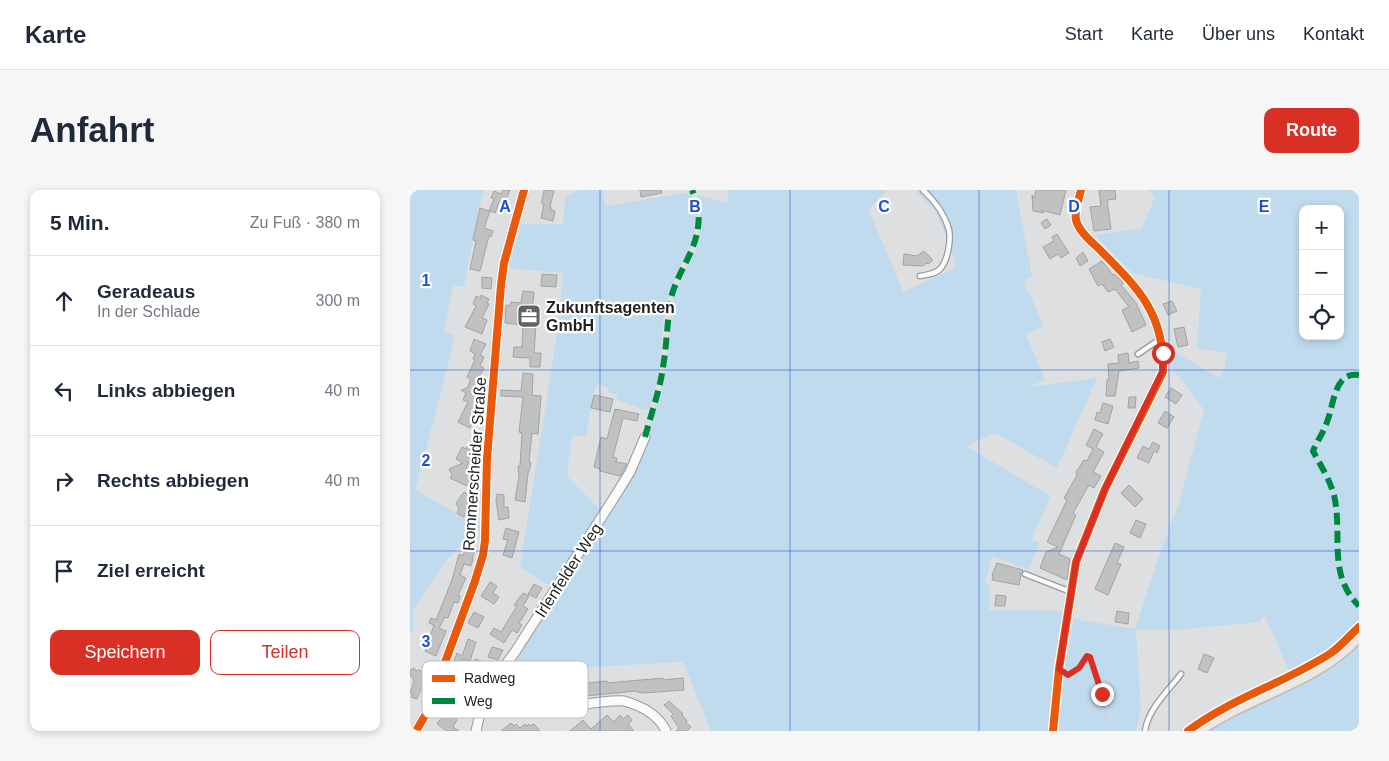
<!DOCTYPE html>
<html lang="de">
<head>
<meta charset="utf-8">
<style>
  :root { --surface:#fff; --page:#f6f6f7; --text:#1f2937; --muted:#747a83; --line:#e0e1e3; --accent:#d93025 }
  body { margin:0; font-family:Helvetica,sans-serif; background:var(--page); color:var(--text) }
  .controls { position:absolute; right:15px; top:15px; display:grid; overflow:hidden; border-radius:10px; box-shadow:0 2px 8px #0003 }
  .controls button { width:45px; height:45px; display:grid; place-items:center; padding:0; border:0; border-bottom:1px solid var(--line); background:var(--surface); color:var(--text); font:25px sans-serif }
  .stop { position:absolute; width:15px; height:15px; margin:-11px; border:4px solid #d93025; border-radius:50%; background:#fff }
  .stop.end { background:#d93025; border-color:#fff; box-shadow:0 1px 5px #0008 }
  .list { margin:0; padding:0; list-style:none }
  h2 { display:flex; justify-content:space-between; align-items:center; height:65px; margin:0; padding:0 20px; font-size:21px }
  h2 small { font-size:16px; font-weight:400; color:var(--muted) }
  .list li { display:grid; grid-template-columns:32px 1fr auto; gap:15px; align-items:center; box-sizing:border-box; height:90px; padding:0 20px; border-top:1px solid var(--line) }
  .list b { display:block; font-size:19px; white-space:nowrap }
  .list p { margin:0; font-size:16px; white-space:nowrap; color:var(--muted) }
  .list em { font-size:16px; font-style:normal; color:var(--muted) }
  .actions { display:flex; gap:10px; padding:15px 20px }
  .actions a { flex:1; padding:11px 0; border:1px solid var(--accent); border-radius:10px; text-align:center; font-size:18px; color:var(--accent) }
  .actions .main { background:var(--accent); color:#fff }
  .icon { flex:none; width:28px; height:28px; fill:none; stroke:currentColor; stroke-width:2; stroke-linecap:round; stroke-linejoin:round }
  .map { position:relative; flex:none; width:949px; height:541px; overflow:hidden; border-radius:10px }
  header { display:flex; align-items:center; gap:30px; box-sizing:border-box; height:70px; padding:0 25px; background:var(--surface); border-bottom:1px solid var(--line) }
  header strong { font-size:24px }
  nav { display:flex; gap:28px; margin-inline-start:auto; font-size:18px }
  .intro { display:flex; align-items:center; justify-content:space-between; box-sizing:border-box; height:120px; padding:0 30px }
  h1 { margin:0; font-size:35px }
  .button { padding:12px 22px; border-radius:10px; background:var(--accent); color:#fff; font-size:18px; font-weight:700 }
  main { display:flex; gap:30px; padding:0 30px }
  aside { flex:1; background:var(--surface); border-radius:10px; box-shadow:0 2px 8px #0003 }
  .map>svg:first-child { display:block }
</style>
</head>
<body>
<header>
<strong>Karte</strong>
<nav><a>Start</a><a>Karte</a><a>Über uns</a><a>Kontakt</a></nav>
</header>
<div class="intro"><h1>Anfahrt</h1><a class="button">Route</a></div>
<main>
<aside>
<h2>5 Min.<small>Zu Fuß · 380 m</small></h2>
<ul class="list">
<li><svg class="icon" aria-label="ahead" viewBox="0 0 24 24"><path d="M12 20V5M6 11l6-6 6 6"/></svg><div><b>Geradeaus</b><p>In der Schlade</p></div><em>300 m</em></li>
<li><svg class="icon" aria-label="left" viewBox="0 0 24 24"><path d="M17 20v-9H6M10 6l-5 5 5 5"/></svg><div><b>Links abbiegen</b></div><em>40 m</em></li>
<li><svg class="icon" aria-label="right" viewBox="0 0 24 24"><path d="M7 20v-9h11M14 6l5 5-5 5"/></svg><div><b>Rechts abbiegen</b></div><em>40 m</em></li>
<li><svg class="icon" aria-label="arrive" viewBox="0 0 24 24"><path d="M6 21V4h12l-3 4 3 4H6"/></svg><div><b>Ziel erreicht</b></div></li>
</ul>
<div class="actions"><a class="main">Speichern</a><a>Teilen</a></div>
</aside>
<div class="map">
<svg width="949" height="541" viewBox="0 0 949 541">
  <rect width="100%" height="100%" fill="#dedfe0"/>
  <g fill="#c1dbee" fill-rule="evenodd">
    <path d="M0,0H75L69,17L54,97L43,95L34,142L45,146L32,198L5,300L71,337L70,340L64,342L36,371L3,421V442L0,441Z"/>
    <path d="M170,0H192L196,16L281,2L287,23L285,44L280,60L272,73L259,104L254,124L249,186L240,218L236,220L207,210L208,205L200,203L198,198L188,193L183,204L176,247L162,245L157,286L191,321L143,397L110,377L148,138L153,83L99,78L111,34H153L155,7Z"/>
    <path d="M318,0H477L459,20L493,102L545,78L542,59L525,21L505,0H606L622,86L614,92L634,136L616,144L635,190L618,197L687,188L647,278L585,243L556,256L640,306L622,349L629,353L619,380L582,366L575,393L580,394L579,420L649,421L652,422L644,475L638,541H301L273,472L95,482L231,262L254,189L264,104L287,57L291,29L287,5L318,13Z"/>
    <path d="M739,0H949V428C932,451 906,470 879,481L854,424L850,432L765,440L726,439L731,519L726,541H649L655,476L664,427L670,430L725,439L749,366L769,312L794,220L756,170V157L810,188L815,176L816,163L787,158L791,99L722,83L685,45L732,38L745,7ZM893,19H930V146H893Z"/>
    <path d="M949,452V541H794Z"/>
  </g>
  <g fill="#c0c1c1" stroke="#a2a3a4">
    <path d="M93,0H100L94,14L89,12L85,23L80,21L74,38L83,41L81,47L79,46L70,81L60,79L66,51L63,50L70,18L79,21L84,9L81,8L84,1L91,4Z"/>
    <path d="M134,0L144,1L140,17H141V20L145,21L143,31L131,28L134,14H132V10Z"/>
    <path d="M230,0H251L252,3L231,7Z"/>
    <path d="M626,0H656L650,25L631,20L634,23L623,21L622,5L624,8Z"/>
    <path d="M689,0H705L706,9L697,10L701,39L684,41L680,17L691,16Z"/>
    <path d="M637,29L641,35L635,39L631,33Z"/>
    <path d="M647,44L659,63L651,68L648,64L640,69L633,57L644,51L642,47Z"/>
    <path d="M514,61L523,70L518,74L517,73L513,76L493,75L494,64L507,66Z"/>
    <path d="M673,62L678,71L670,76L666,68Z"/>
    <path d="M692,71L703,85L704,84L711,90L713,94L711,95L726,113L736,135L722,142L712,120L719,117L705,99L698,102L692,94L688,96L679,79Z"/>
    <path d="M132,84L147,85L146,97L131,96Z"/>
    <path d="M72,87L82,88L81,99L72,98Z"/>
    <path d="M113,101L124,102L122,121H127L124,163H131L130,177H120V168L103,167L104,157H112L113,135L95,133L96,115L100,116L101,112L111,113Z"/>
    <path d="M71,105L79,109L77,113L79,114L72,128L77,130L72,144L55,137L66,116L63,114L66,106L71,108Z"/>
    <path d="M762,111L767,121L758,125L753,114Z"/>
    <path d="M774,137L778,155L768,157L764,139Z"/>
    <path d="M64,149L76,154L70,165L74,167L70,176L74,178L68,189L73,191L69,200L71,201L67,208L69,209L63,222L67,224L60,238L48,232L58,212L53,210L56,203L51,200L57,198L61,189L57,187L65,170L63,169L65,164L60,161Z"/>
    <path d="M700,149L704,157L695,161L692,152Z"/>
    <path d="M718,163L719,173L728,171L729,178L709,181L705,206H696L697,190H699L698,174L709,173L708,165Z"/>
    <path d="M113,183L123,184L122,205L131,206L128,244L122,243L119,272H121L120,278L118,283L115,312L105,310L109,286L108,276H110L112,243L109,242L113,207L91,206V200L111,201Z"/>
    <path d="M761,198L772,205L766,214L755,207Z"/>
    <path d="M184,205L203,209L200,222L181,218Z"/>
    <path d="M719,207H726L725,218H718Z"/>
    <path d="M693,213L703,216L698,234L685,230L687,222L690,223Z"/>
    <path d="M205,219L229,224L227,231L213,228L203,267L207,268L206,272L217,274L210,286L190,281V279L184,277L191,247L197,249Z"/>
    <path d="M755,221L764,227L757,238L748,233Z"/>
    <path d="M684,239L693,244L686,257L694,262L683,282L691,286L684,298L679,295L663,323L666,325L649,364L660,369L657,390L630,378L636,362L648,357L637,352L657,310L654,308L667,285L666,282L674,270L677,271L683,259L676,255Z"/>
    <path d="M743,252L750,256L747,263L744,261L739,273L727,268L733,256L739,259Z"/>
    <path d="M58,255L66,259L56,278L63,282L57,296L40,288L42,285L39,279L53,273L46,269L52,257L56,259Z"/>
    <path d="M719,295L733,309L725,317L711,303Z"/>
    <path d="M54,302L64,308L54,327L47,323L49,319L46,313Z"/>
    <path d="M87,304L94,305V317H98L99,328L89,330L86,311Z"/>
    <path d="M726,330L736,334L730,348L720,343Z"/>
    <path d="M96,338L109,342L102,368L93,365L98,350L93,349Z"/>
    <path d="M705,353L714,357L707,373L711,374L698,405L685,399Z"/>
    <path d="M56,357L65,360L62,369H63L61,376L54,374L50,385L56,388L48,405L50,406L48,413L44,412L38,428L35,427L29,438L36,441L26,466L15,461L24,435L19,433L21,428L26,430L42,390L49,364L53,366Z"/>
    <path d="M587,373L613,380L611,383L609,395L582,390L583,386L582,385Z"/>
    <path d="M80,392L87,396L83,403L89,407L84,414L71,406Z"/>
    <path d="M124,394L132,398L126,408L118,404Z"/>
    <path d="M113,403L119,406L113,416L118,419L109,433L112,435L107,443L102,440L94,453L80,444L84,438L91,442L107,416L104,415Z"/>
    <path d="M586,405L596,406L595,416H585Z"/>
    <path d="M707,421L719,423L718,434L705,432Z"/>
    <path d="M64,422L74,427L68,438L58,433Z"/>
    <path d="M58,449L66,452L60,471L52,469L49,478L42,476L47,463L52,466Z"/>
    <path d="M82,457L93,460L88,470L78,467Z"/>
    <path d="M794,464L804,468L797,483L788,479Z"/>
    <path d="M65,469L73,472L70,480L62,478Z"/>
    <path d="M4,478L6,481L8,480L17,483L7,509L1,507L3,504L0,503L4,491L0,484V480Z"/>
    <path d="M253,488V490L273,488L274,500L234,503L227,502V501L145,509L144,505L123,507V505L98,507V502L91,497L115,494V497L136,495L137,497L197,491V493Z"/>
    <path d="M259,511L273,524L272,525L277,531L276,532L281,537L277,541H266L269,538L261,526L263,524L254,515Z"/>
    <path d="M39,524L47,530L43,537L49,541H37L27,534L32,527L36,529Z"/>
    <path d="M197,525L204,532L210,525L213,529L218,525L222,530L218,534L224,541H160L173,530L181,539Z"/>
    <path d="M101,533L104,536L106,534L110,538L115,534L117,536L119,534L121,536L124,534L130,541H91Z"/>
  </g>
  <g fill="none" stroke-linecap="round" stroke-linejoin="round">
    <g stroke="#999a9b" stroke-width="7">
      <g id="lane">
        <path d="M510,86C517,85 526,84 531,78C538,69 541,50 539,40C535,25 524,10 513,0"/>
        <path d="M728,164L750,149"/>
        <path d="M615,384L661,402"/>
        <path d="M735,541C738,519 758,501 771,484"/>
      </g>
    </g>
    <g stroke="#999a9b" stroke-width="11">
      <g id="street">
        <path d="M23,502L63,514"/>
        <path d="M72,507L105,462L202,311L220,282L235,247"/>
        <circle cx="71" cy="515" r="8"/>
        <path d="M78,518C103,520 127,520 152,517C166,516 201,509 214,511C232,516 248,524 256,541"/>
        <path d="M6,541L16,524L65,391L73,365L75,351L77,269L91,95L94,73L114,0"/>
        <path d="M66,541L70,523"/>
        <path d="M643,541L649,479L666,372L695,299L753,182C755,124 728,98 690,60C682,52 669,42 666,30C664,21 669,9 671,0"/>
      </g>
    </g>
    <g stroke="#babbbb" stroke-width="15">
      <path id="primary" d="M787,541C838,504 905,493 949,445"/>
    </g>
    <g stroke="#c0c0c1" stroke-width="1" stroke-dasharray="1 4" stroke-linecap="butt">
      <path d="M656,484L658,485L669,479L677,466L680,467L692,504L697,541"/>
      <path d="M247,517L257,509L278,506"/>
      <path d="M146,527L159,541"/>
      <path d="M212,541L228,527"/>
    </g>
    <use href="#lane" stroke="#fafafa" stroke-width="4.5"/>
    <use href="#street" stroke="#fafafa" stroke-width="9"/>
    <use href="#primary" stroke="#ece7e2" stroke-width="12"/>
    <g stroke="#00873e" stroke-width="6" stroke-dasharray="12 6" stroke-linecap="butt">
      <path d="M949,185C924,181 924,215 917,232C914,242 907,251 903,261C911,276 922,293 925,310C932,349 918,385 949,416"/>
      <path d="M235,247C241,224 250,200 253,177C257,154 257,131 261,108C267,83 285,63 288,37C290,25 287,11 282,0"/>
    </g>
    <g stroke="#fff" stroke-width="11">
      <g id="cycleway">
        <path d="M6,541L16,524L65,391L73,365L75,351L77,269L91,95L94,73L114,0"/>
        <path d="M643,541L649,479L666,372L695,299L753,182C755,124 728,98 690,60C682,52 669,42 666,30C664,21 669,9 671,0"/>
        <path d="M778,541C822,508 875,493 921,463C931,456 940,445 949,437"/>
      </g>
    </g>
    <use href="#cycleway" stroke="#e8590c" stroke-width="8"/>
  </g>
  <g fill="none" stroke-linecap="round" stroke-linejoin="round">
    <path stroke="#d93025" stroke-width="6" d="M692,504L680,467L677,466L669,478L658,485L649,479L666,372L695,299L752,182L753,163"/>
  </g>
  <path fill="none" stroke="#1d4ed8" stroke-width="1" stroke-opacity="0.55" d="M190,0V541M380,0V541M569,0V541M759,0V541M0,180H949M0,361H949"/>
  <defs>
    <g id="office-square" transform="scale(1.25)"><rect x="-9" y="-9" width="18" height="18" rx="4" fill="#626464" stroke="#fff"/><path d="M-6-3h4V-5.5h4V-3h4V5H-6ZM-1-4.5V-3h2v-1.5ZM-6 0V1H6V0Z" fill="#fff"/></g>
  </defs>
  <g fill-rule="evenodd">
    <use href="#office-square" x="119" y="126"/>
  </g>
  <g text-anchor="middle" stroke-width="4.5" stroke-linejoin="round" paint-order="stroke">
    <g font-size="16" font-weight="bold" fill="#202121" stroke="#fff" text-anchor="start">
      <text x="136" y="123">Zukunftsagenten<tspan x="136" dy="18">GmbH</tspan></text>
    </g>
    <g font-size="16" fill="#202121" stroke="#fff">
      <text transform="translate(64 274) rotate(-86)" y="6">Rommerscheider Straße</text>
      <text transform="translate(158 380) rotate(-57)" y="6">Irlenfelder Weg</text>
    </g>
  </g>
  <rect x="12" y="471" width="166" height="57" rx="8" fill="#fff" stroke="#bcbcbc" stroke-width="1"/>
  <rect x="22" y="485" width="23" height="7" fill="#e8590c"/>
  <rect x="22" y="508" width="23" height="6" fill="#00873e"/>
  <g font-size="14" fill="#202121">
    <text x="54" y="493">Radweg</text>
    <text x="54" y="516">Weg</text>
  </g>
  <g font-size="16" text-anchor="middle" font-weight="bold" fill="#1d4ed8" stroke="#fff" stroke-width="4.5" stroke-linejoin="round" paint-order="stroke">
    <text x="95" y="22">A</text>
    <text x="285" y="22">B</text>
    <text x="474" y="22">C</text>
    <text x="664" y="22">D</text>
    <text x="854" y="22">E</text>
    <text x="16" y="96">1</text>
    <text x="16" y="276">2</text>
    <text x="16" y="457">3</text>
  </g>
</svg>
<div class="controls">
<button>+</button>
<button>−</button>
<button><svg class="icon" aria-label="locate" viewBox="0 0 24 24"><circle cx="12" cy="12" r="6"/><path d="M12 2v4M12 18v4M2 12h4M18 12h4"/></svg></button>
</div>
<div class="stop" style="left:753px;top:163px"></div>
<div class="stop end" style="left:692px;top:504px"></div>
</div>
</main>
</body>
</html>
